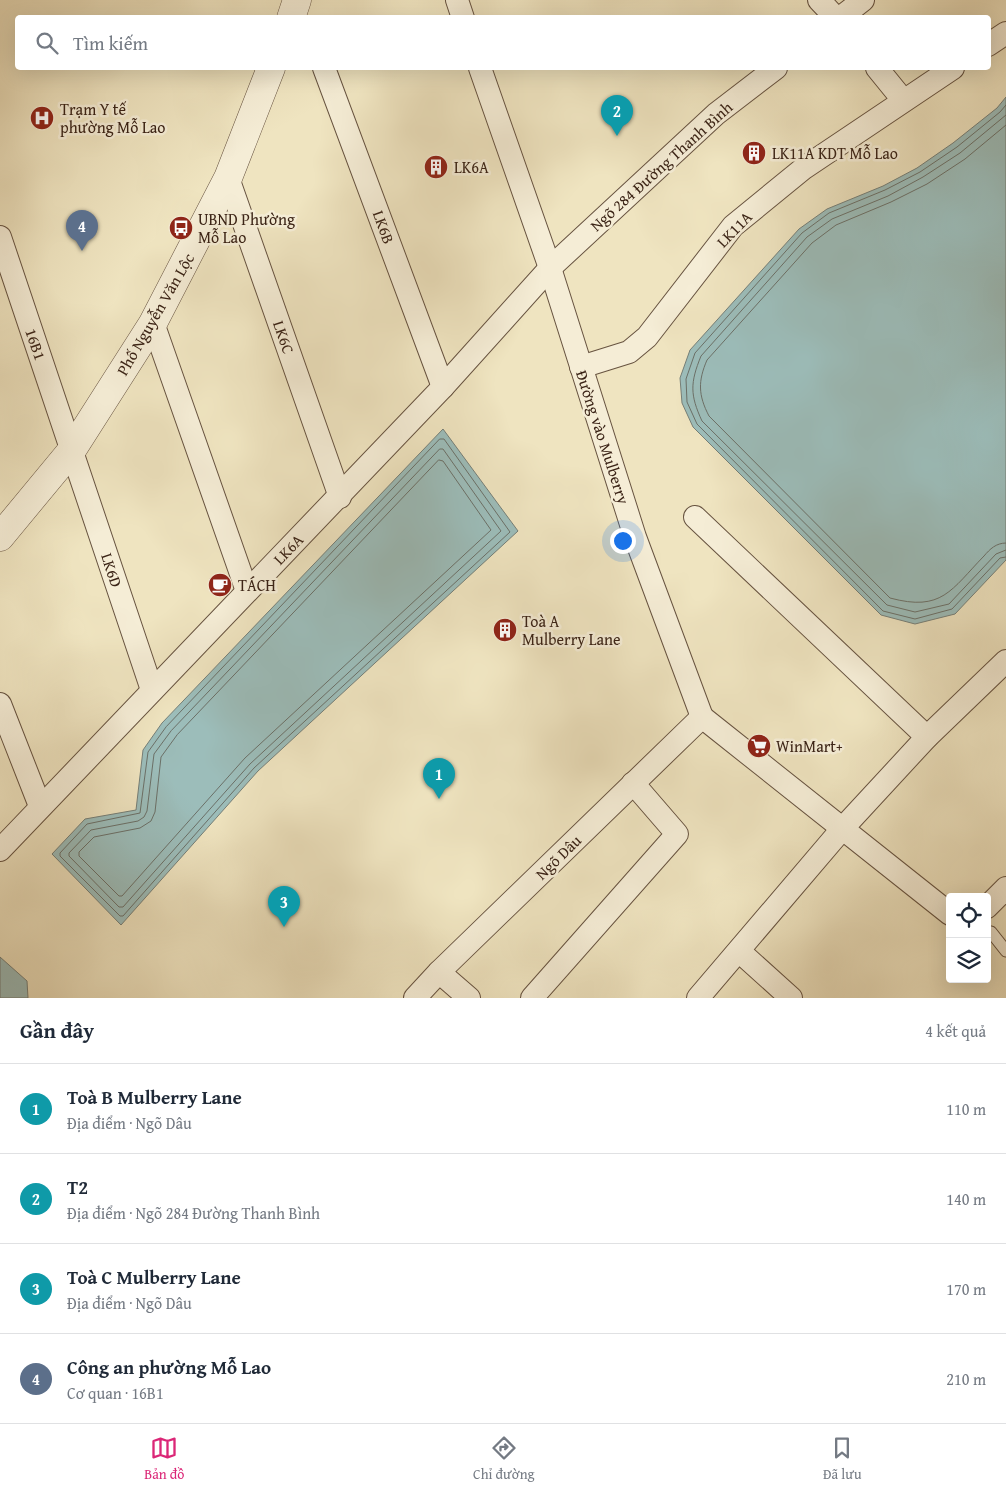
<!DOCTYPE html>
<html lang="vi">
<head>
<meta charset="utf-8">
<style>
  :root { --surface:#fff; --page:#f6f6f7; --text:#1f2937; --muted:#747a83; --line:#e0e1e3; --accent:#db2777 }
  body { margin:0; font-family:"Gentium Book Plus",serif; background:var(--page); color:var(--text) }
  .controls { position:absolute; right:15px; bottom:15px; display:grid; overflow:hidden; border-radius:5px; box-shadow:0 5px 20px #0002 }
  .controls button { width:45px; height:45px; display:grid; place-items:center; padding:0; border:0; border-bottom:1px solid var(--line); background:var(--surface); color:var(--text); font:25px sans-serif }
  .you { position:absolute; left:622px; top:540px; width:18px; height:18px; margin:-12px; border:4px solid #fff; border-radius:50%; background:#1a73e8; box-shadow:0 0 0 8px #1a73e833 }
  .badge { display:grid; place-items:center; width:32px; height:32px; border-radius:50%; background:var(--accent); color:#fff; font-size:16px; font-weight:700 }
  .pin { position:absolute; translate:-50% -41px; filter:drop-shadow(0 1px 2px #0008) }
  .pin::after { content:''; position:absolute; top:26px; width:18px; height:15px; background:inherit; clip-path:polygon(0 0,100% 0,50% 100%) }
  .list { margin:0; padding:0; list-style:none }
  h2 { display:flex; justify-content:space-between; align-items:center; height:65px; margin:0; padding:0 20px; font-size:21px }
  h2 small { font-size:16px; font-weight:400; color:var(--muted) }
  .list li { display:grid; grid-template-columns:32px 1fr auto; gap:15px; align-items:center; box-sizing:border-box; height:90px; padding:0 20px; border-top:1px solid var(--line) }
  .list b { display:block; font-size:19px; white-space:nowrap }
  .list p { margin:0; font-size:16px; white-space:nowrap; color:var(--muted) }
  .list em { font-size:16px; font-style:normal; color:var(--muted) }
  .icon { flex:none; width:28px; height:28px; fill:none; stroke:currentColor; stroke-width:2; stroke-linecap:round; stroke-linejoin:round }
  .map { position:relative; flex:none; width:1006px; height:998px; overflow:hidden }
  .search { position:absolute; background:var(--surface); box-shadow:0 5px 20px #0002; left:15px; right:15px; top:15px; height:55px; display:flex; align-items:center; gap:12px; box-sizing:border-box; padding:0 18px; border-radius:5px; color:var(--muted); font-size:19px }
  .sheet { height:425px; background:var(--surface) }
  nav { display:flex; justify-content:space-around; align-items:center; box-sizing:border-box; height:70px; border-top:1px solid var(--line); background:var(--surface); font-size:14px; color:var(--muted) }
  nav a { display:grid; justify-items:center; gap:2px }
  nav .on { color:var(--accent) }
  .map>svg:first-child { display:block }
</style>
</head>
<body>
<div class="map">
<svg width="1006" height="998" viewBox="0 0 1006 998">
  <rect width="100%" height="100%" fill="#efe4c0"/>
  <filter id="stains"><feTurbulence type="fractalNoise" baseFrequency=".004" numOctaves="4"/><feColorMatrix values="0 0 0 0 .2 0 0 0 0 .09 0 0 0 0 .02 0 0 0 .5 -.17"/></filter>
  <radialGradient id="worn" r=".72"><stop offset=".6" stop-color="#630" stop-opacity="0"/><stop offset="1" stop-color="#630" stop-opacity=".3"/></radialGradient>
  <g fill="#9cbdba" stroke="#757f78">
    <path d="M1006,97V560L955,614L915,624L881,615L693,427L682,403L680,378L690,350L799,229L827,209L883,186L917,168L953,143L997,108Z"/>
    <path d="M443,429L518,531L258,771L121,925L52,854L85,819L136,810L143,750L162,723Z"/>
    <path d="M0,957L27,981L28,998H0Z"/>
  </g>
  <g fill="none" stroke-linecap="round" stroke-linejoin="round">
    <g stroke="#6b7068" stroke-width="1">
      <path d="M1006,105L1000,112L957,147L920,172L885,190L829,213L802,233L695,353L686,379L687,402L697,424L883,611L915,619L952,609L1000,558L1006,557"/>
      <path d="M1006,115L960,153L923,177L888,196L832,219L807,237L701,356C690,383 690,395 702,421L887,605L915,612L949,604L996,554L1006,550"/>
      <path d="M1006,125L965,159L927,184L891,202L836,225L812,243L707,360C698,381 698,395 709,416L890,598C942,612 951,590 984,556C990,549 996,543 1006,543"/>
      <path d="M440,439H444L510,532L254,768L123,916H120L60,856V853L87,824L140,813L148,752L166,727Z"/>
      <path d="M440,449H443L501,531L250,764L123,907H119L69,856V853L91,830L138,821L144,817L147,811L154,754L171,731Z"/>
      <path d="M439,460L443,461L491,530L245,758L122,896H119L79,856V852L94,837L140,828L151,821L155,812L161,757L177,735Z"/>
    </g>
    <g stroke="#675340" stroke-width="13">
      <path id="service" d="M991,932L1006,951"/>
    </g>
    <g stroke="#675340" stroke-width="24">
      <g id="minor">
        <path d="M457,0L463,18"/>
        <path d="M819,0L836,18"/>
        <path d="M840,18L863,0"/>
        <path d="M988,45L1006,33"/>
        <path d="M324,68L443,387"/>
        <path d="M480,68L550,268L635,537L702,717"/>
        <path d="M877,68L903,100"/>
        <path d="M228,178L340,497"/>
        <path d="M0,237L152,690"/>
        <path d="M153,323L247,591"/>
        <path d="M581,367L629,352L647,337L733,226L804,168L953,68"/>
        <path d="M695,517L927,737"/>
        <path d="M0,704L40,806"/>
        <path d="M702,717L950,914"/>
        <path d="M0,850L443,387L550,268L716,114L776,68"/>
        <path d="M987,907L1006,888"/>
        <path d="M739,951L791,998"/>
        <path d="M439,972L469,998"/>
        <path d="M415,998L439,972L702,717"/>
        <path d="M532,998L677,834L633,783"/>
        <path d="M698,998L842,829L927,737L1006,661"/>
      </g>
    </g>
    <g stroke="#675340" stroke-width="29">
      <g id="tertiary">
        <path d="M291,18L297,0"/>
        <path d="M0,537L72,450L153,323L228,178L271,68"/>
      </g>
    </g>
    <use href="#service" stroke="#f5edd6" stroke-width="11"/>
    <use href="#minor" stroke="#f5edd6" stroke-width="22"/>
    <use href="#tertiary" stroke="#f5edd6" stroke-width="28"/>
  </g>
  <defs>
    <g id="hospital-disc" transform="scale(1.25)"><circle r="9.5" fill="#8f2418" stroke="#f5edd6"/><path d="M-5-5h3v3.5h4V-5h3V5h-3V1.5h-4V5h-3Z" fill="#fff"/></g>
    <g id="building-disc" transform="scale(1.25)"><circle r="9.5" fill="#8f2418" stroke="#f5edd6"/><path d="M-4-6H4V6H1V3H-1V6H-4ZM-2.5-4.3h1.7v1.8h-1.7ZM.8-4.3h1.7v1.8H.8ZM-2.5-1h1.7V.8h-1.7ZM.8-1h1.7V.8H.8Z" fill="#fff"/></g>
    <g id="bus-disc" transform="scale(1.25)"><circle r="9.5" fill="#8f2418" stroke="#f5edd6"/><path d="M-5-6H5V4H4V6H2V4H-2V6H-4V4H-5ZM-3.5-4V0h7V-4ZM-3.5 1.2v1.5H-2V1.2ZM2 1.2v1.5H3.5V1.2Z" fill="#fff"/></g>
    <g id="cafe-disc" transform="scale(1.25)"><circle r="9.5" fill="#8f2418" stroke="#f5edd6"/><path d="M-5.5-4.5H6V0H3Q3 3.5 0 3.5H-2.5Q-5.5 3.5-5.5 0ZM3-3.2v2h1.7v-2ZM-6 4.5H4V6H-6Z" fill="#fff"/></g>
    <g id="supermarket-disc" transform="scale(1.25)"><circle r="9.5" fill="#8f2418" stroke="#f5edd6"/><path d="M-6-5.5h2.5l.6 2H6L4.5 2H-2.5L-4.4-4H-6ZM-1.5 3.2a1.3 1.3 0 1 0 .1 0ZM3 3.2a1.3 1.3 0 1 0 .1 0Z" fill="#fff"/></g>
  </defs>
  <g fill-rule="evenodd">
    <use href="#hospital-disc" x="42" y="118"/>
    <use href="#building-disc" x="754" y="153"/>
    <use href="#building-disc" x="436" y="167"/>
    <use href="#bus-disc" x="181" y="228"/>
    <use href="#cafe-disc" x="220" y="585"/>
    <use href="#building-disc" x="505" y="630"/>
    <use href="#supermarket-disc" x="759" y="746"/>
  </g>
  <g text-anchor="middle" stroke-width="5" stroke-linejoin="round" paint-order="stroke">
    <g font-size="16" fill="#3a2316" stroke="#f5edd6" text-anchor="start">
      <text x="60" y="115">Trạm Y tế<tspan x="60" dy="18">phường Mỗ Lao</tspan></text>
      <text x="772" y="159">LK11A KDT Mỗ Lao</text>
      <text x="454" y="173">LK6A</text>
      <text x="198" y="225">UBND Phường<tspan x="198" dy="18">Mỗ Lao</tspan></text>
      <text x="238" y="591">TÁCH</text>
      <text x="522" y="627">Toà A<tspan x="522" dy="18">Mulberry Lane</tspan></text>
      <text x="776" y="752">WinMart+</text>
    </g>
    <g font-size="16" fill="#3a2316" stroke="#f5edd6">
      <text transform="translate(661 166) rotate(-42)" y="6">Ngõ 284 Đường Thanh Bình</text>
      <text transform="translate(384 227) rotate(70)" y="6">LK6B</text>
      <text transform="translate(734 229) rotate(-46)" y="6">LK11A</text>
      <text transform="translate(155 314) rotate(-60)" y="6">Phố Nguyễn Văn Lộc</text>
      <text transform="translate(284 337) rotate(71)" y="6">LK6C</text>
      <text transform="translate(36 344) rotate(71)" y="6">16B1</text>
      <text transform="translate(603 437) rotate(72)" y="6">Đường vào Mulberry</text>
      <text transform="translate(288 549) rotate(-46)" y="6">LK6A</text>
      <text transform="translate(112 570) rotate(72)" y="6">LK6D</text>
      <text transform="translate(558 857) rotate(-44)" y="6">Ngõ Dâu</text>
    </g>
  </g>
  <rect width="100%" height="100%" filter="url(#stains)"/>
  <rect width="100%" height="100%" fill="url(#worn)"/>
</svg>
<div class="controls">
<button><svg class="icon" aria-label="locate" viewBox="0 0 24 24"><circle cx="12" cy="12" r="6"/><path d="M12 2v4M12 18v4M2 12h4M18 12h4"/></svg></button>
<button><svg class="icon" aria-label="layers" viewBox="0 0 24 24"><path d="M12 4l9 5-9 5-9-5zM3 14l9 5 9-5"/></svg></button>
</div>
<div class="you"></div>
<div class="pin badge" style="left:439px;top:799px;background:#0f9aa8">1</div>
<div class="pin badge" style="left:617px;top:136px;background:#0f9aa8">2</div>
<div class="pin badge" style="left:284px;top:927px;background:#0f9aa8">3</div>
<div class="pin badge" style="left:82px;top:251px;background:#5c6f8a">4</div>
<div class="search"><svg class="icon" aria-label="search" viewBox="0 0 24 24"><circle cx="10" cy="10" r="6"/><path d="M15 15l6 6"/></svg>Tìm kiếm</div>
</div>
<section class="sheet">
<h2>Gần đây<small>4 kết quả</small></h2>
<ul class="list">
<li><span class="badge" style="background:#0f9aa8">1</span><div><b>Toà B Mulberry Lane</b><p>Địa điểm · Ngõ Dâu</p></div><em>110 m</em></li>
<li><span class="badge" style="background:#0f9aa8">2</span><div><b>T2</b><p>Địa điểm · Ngõ 284 Đường Thanh Bình</p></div><em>140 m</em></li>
<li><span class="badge" style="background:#0f9aa8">3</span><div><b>Toà C Mulberry Lane</b><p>Địa điểm · Ngõ Dâu</p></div><em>170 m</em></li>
<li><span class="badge" style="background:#5c6f8a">4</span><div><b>Công an phường Mỗ Lao</b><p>Cơ quan · 16B1</p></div><em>210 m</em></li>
</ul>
</section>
<nav>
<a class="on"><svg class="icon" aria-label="map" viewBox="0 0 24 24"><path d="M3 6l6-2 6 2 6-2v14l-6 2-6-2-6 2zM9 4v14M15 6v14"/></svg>Bản đồ</a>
<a><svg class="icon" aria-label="directions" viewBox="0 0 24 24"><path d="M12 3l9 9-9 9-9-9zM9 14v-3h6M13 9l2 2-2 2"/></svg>Chỉ đường</a>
<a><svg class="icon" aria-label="saved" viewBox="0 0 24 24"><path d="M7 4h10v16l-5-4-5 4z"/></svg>Đã lưu</a>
</nav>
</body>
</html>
